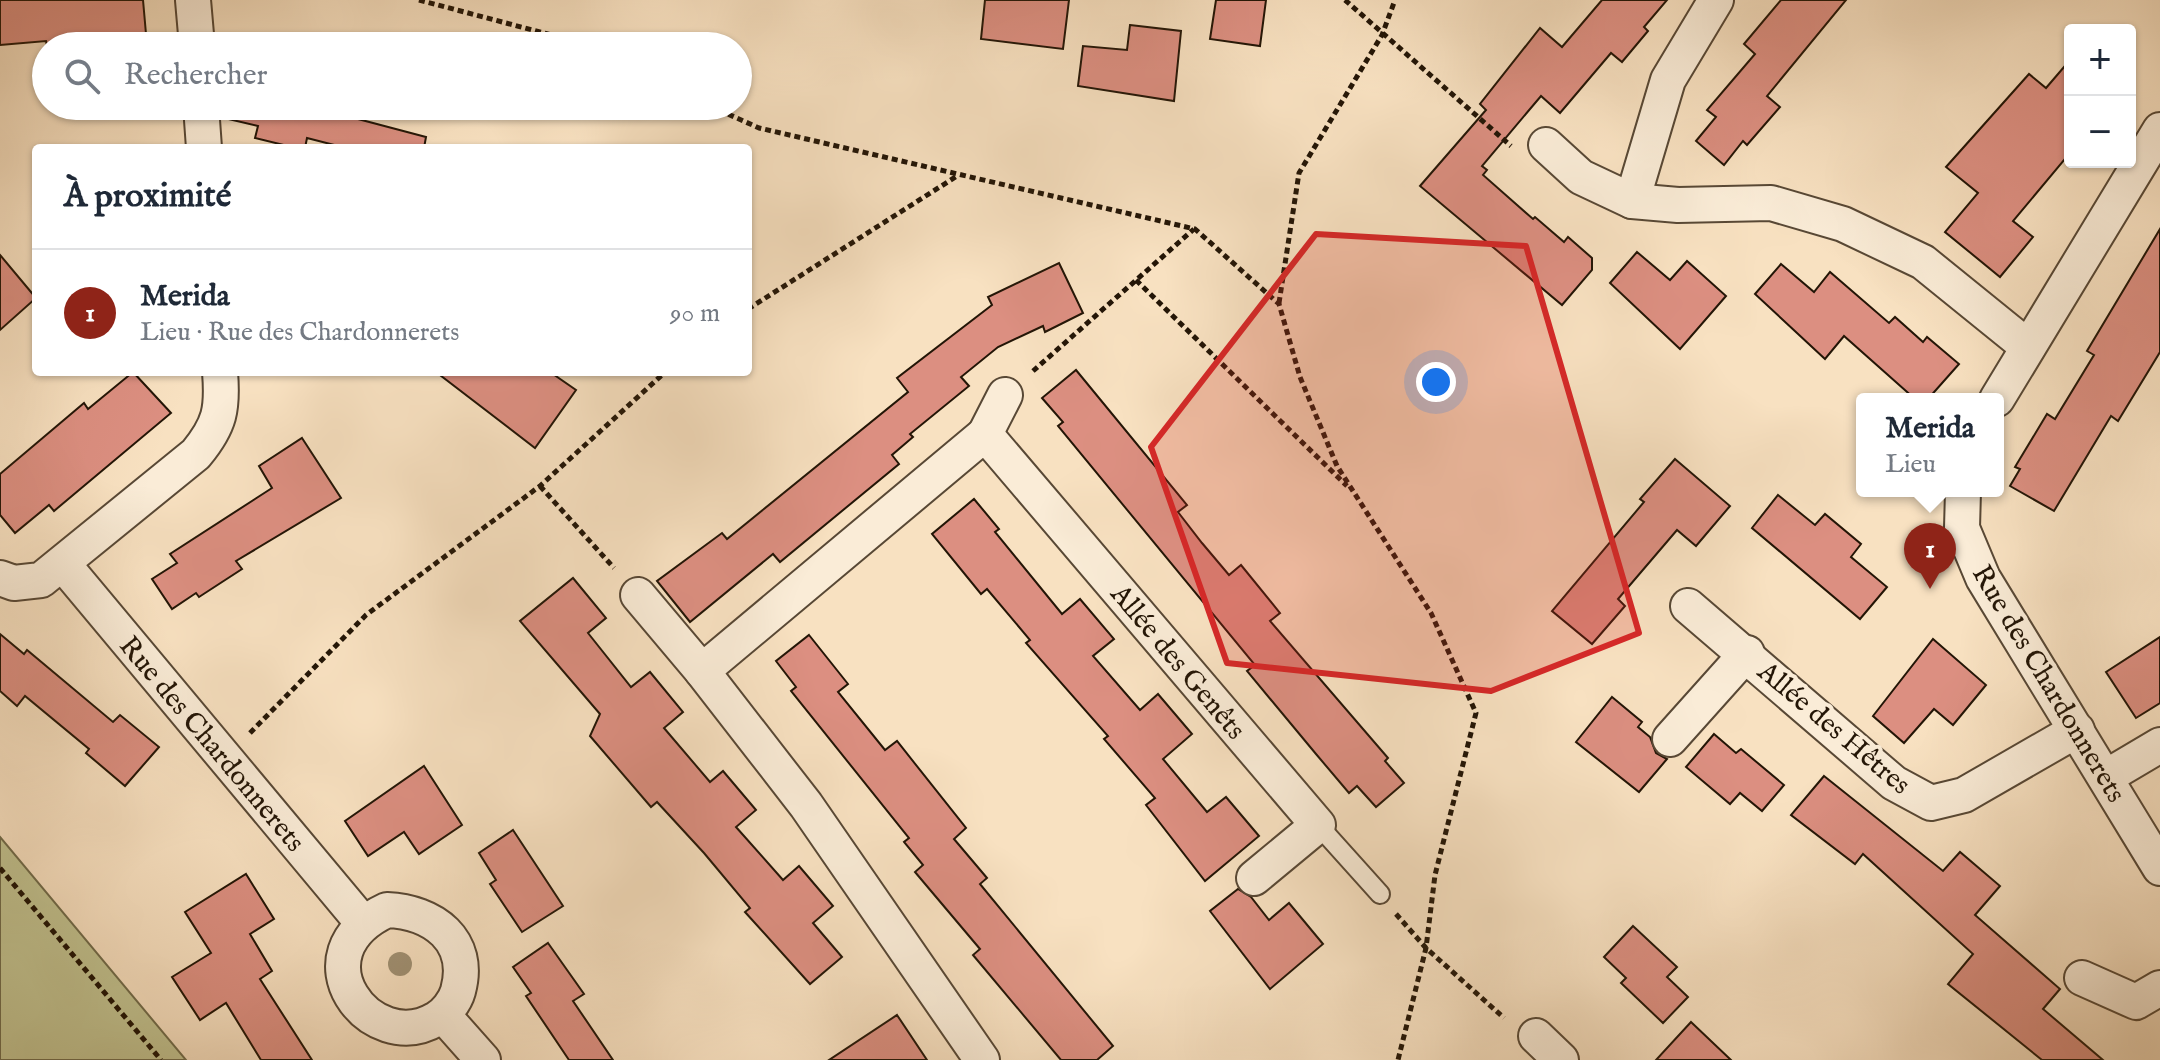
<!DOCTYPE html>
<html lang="fr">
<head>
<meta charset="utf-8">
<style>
  :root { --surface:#fff; --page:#f2f2f3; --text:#1f2937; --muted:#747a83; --line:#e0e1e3; --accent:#8f2418 }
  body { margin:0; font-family:"IM FELL English",serif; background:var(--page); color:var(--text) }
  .controls { position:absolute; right:24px; top:24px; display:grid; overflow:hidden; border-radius:8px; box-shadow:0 2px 6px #0004 }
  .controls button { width:72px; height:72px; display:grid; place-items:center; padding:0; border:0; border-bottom:2px solid var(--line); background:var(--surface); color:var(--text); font:40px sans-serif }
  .you { position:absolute; left:1436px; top:382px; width:28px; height:28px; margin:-20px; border:6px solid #fff; border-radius:50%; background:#1a73e8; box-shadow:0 0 0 12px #1a73e833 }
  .badge { display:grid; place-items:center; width:52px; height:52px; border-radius:50%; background:var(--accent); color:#fff; font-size:26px; font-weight:700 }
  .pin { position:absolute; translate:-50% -66px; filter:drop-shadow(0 2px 4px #0008) }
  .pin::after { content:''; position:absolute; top:42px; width:28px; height:24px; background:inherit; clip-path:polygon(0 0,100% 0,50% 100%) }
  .popup { position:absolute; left:1856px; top:393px; width:148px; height:104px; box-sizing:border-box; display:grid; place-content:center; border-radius:8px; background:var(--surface); filter:drop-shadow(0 2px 6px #0005); font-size:26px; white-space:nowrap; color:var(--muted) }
  .popup b { font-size:30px; color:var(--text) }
  .popup::after { content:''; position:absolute; left:50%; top:100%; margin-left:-16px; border:16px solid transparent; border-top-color:var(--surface) }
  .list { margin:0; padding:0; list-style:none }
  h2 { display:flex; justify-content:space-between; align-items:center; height:104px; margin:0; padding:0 32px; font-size:34px }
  h2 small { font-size:26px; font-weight:400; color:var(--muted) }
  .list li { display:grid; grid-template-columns:52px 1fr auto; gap:24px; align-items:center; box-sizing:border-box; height:128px; padding:0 32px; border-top:2px solid var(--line) }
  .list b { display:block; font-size:30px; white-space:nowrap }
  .list p { margin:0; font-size:26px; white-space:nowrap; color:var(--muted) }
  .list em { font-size:26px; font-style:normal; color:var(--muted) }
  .icon { flex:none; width:44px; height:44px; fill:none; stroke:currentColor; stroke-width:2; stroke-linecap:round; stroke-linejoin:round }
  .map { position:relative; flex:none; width:2160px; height:1060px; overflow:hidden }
  .search { position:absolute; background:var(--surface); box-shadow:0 2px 6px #0004; left:32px; top:32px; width:720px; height:88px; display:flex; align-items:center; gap:20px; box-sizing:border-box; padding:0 28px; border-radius:44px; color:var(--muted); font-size:30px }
  .panel { position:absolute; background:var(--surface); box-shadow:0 2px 6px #0004; left:32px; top:144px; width:720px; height:232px; border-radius:8px }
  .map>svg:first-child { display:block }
</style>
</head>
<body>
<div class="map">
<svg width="2160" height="1060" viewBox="0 0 2160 1060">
  <rect width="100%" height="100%" fill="#f8e1c1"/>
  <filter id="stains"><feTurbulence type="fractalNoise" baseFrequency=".0025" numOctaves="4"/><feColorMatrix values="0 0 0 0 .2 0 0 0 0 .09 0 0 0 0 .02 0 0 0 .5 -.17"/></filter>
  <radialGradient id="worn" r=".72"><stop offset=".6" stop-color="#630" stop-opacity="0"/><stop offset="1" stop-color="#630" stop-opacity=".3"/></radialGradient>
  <path fill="#c1c290" stroke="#726c4b" stroke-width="2" d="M0,837L186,1060H0Z"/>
  <g fill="#dc8f81" stroke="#231506" stroke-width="2">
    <path d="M0,0H143L146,34L85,38L86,46H47L46,41L0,45Z"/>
    <path d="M985,0H1069L1063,49L981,39Z"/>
    <path d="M1216,0H1266L1260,46L1210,39Z"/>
    <path d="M1602,0H1667L1644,27L1648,31L1622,62L1611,53L1560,113L1541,96L1482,166L1487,170L1483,175L1533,219L1535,217L1564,242L1568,237L1592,258V270L1562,305L1420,186L1486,110L1480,104L1540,28L1562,47Z"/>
    <path d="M1781,0H1846L1767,96L1780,107L1747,145L1743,141L1724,165L1696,141L1716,117L1707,110L1755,54L1744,44Z"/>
    <path d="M1130,25L1181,31L1174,101L1078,86L1083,46L1127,50Z"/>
    <path d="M2070,60V153L2013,221L2033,237L2000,277L1945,232L1978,193L1946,167L2029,74L2046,88Z"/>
    <path d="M226,106H362L358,119L426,137L424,148H346L307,138L305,148H296L255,138L258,126L224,118Z"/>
    <path d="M2160,229V352L2118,421L2111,416L2054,511L2010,486L2020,469L2015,467L2047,414L2055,419L2094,355L2087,351Z"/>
    <path d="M1637,252L1670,280L1687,261L1726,296L1680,349L1610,283Z"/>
    <path d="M0,255L36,298L0,330Z"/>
    <path d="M1059,263L1083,313L1045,332L1043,326L998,347L961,377L969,386L910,434L913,437L892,455L899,464L780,562L773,554L690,622L657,581L722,533L727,539L908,392L897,378L992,305L988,297Z"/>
    <path d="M1781,264L1814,292L1830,272L1889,323L1895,317L1923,342L1927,337L1959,364L1928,399H1915L1844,336L1825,359L1755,294Z"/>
    <path d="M1076,370L1187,505L1178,512L1202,543L1229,575L1241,565L1280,613L1270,621L1388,758L1385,761L1404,783L1376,807L1357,786L1349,793L1316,754L1247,671L1255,665L1058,426L1063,422L1042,398Z"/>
    <path d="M133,372L171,413L54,511L49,505L15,533L0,515V474L84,403L88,409Z"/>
    <path d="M436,372H550L576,390L535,448Z"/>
    <path d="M302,438L341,498L236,561L242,569L199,597L196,593L172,609L152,579L177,563L170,554L272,488L259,466Z"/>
    <path d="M1675,459L1730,506L1696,546L1677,530L1618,599L1625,606L1592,644L1552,611L1644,502L1640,499Z"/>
    <path d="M1778,495L1815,525L1825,514L1861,544L1851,557L1887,587L1860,619L1752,528Z"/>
    <path d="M974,499L999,529L995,532L1062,614L1080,599L1114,639L1093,656L1140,710L1158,694L1192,734L1163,759L1207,812L1226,797L1259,836L1205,881L1146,805L1155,798L1104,739L1108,736L1026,643L1030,640L987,589L981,594L932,534Z"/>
    <path d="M573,578L606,618L588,633L631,687L650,672L683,712L664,728L710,782L723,771L756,810L736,827L783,880L799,866L833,906L813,923L842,957L810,984L745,912L750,908L704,853L657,802L651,807L590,736L600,714L520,621Z"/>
    <path d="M0,634L24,654L27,650L113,722L120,715L159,747L125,786L86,753L89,749L25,696L17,706L0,691Z"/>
    <path d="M809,635L848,684L838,692L885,750L897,741L966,828L954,839L987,878L980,884L1113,1046L1097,1060H1061L973,955L980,949L915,872L923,865L904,842L909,838L791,691L796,687L776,661Z"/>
    <path d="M2160,637V703L2136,718L2106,672Z"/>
    <path d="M1933,639L1986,685L1953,725L1934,709L1904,743L1873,716Z"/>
    <path d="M1612,697L1642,722L1638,727L1650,737L1656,753L1667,759L1639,792L1576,742Z"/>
    <path d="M1714,734L1736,753L1741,749L1784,785L1762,811L1740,793L1730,804L1686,767Z"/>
    <path d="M424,766L462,825L419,854L404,832L368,856L345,821Z"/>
    <path d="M1824,776L1943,871L1960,852L2000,886L1975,915L2060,989L2043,1009L2103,1060H2042L1948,984L1973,954L1863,854L1855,864L1791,815Z"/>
    <path d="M513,830L563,906L522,932L490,884L496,880L479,853Z"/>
    <path d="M246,874L274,919L250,934L272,971L260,979L312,1060H261L226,1003L200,1020L172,977L211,953L185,912Z"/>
    <path d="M1238,889L1251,897L1269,920L1289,903L1323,944L1270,989L1210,911Z"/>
    <path d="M1633,926L1677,967L1667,977L1688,997L1663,1023L1621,983L1626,978L1604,957Z"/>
    <path d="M548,943L584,994L573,1001L613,1060H569L526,996L531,993L513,967Z"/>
    <path d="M897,1015L927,1060H829Z"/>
    <path d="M1691,1022L1731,1060H1656Z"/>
  </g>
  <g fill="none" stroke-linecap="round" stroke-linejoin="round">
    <g stroke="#584835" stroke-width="22">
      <path id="service" d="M1318,825L1380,894"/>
    </g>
    <g stroke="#584835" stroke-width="38">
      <g id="minor">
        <path d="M193,0L197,46"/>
        <path d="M201,106L204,148"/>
        <path d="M1546,145L1581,177L1632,201L1678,205L1771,203L1843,224L1923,262L2028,347"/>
        <path d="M1632,201L1668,80L1716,0"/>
        <path d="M1997,399L2160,130"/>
        <path d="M985,434L1005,395"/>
        <path d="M1963,491L1962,528L1983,578L2160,868"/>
        <path d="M63,564L362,922"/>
        <path d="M0,578L14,583L41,580L196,454C220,425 223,409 220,372"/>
        <path d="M638,595L702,671"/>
        <path d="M1688,606L1894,783L1931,803L1964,795L2077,730"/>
        <path d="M1670,739L1747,653"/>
        <path d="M2106,777L2160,745"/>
        <path d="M387,910C433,912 472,940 458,991C455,1002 445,1014 436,1019C371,1058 292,954 387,910Z"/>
        <path d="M2082,978L2136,1002L2160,988"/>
        <path d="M443,1015L483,1060"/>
        <path d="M1536,1036L1561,1060"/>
        <path d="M982,1060L806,805L702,671L985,434L1318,825L1254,878"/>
      </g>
    </g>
    <g stroke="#231506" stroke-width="5" stroke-dasharray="6 4" stroke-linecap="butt">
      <path d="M419,0L559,37L578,46"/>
      <path d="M1345,0L1511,146"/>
      <path d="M710,106L759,128L1195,229L1279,304L1300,377L1337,466L1431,613L1476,713L1435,875L1426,948L1398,1060"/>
      <path d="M1136,280L1347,486"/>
      <path d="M1279,303L1299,173L1382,35L1395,0"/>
      <path d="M748,309L957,176"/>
      <path d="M1033,371L1194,229"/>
      <path d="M540,486L614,568"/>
      <path d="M250,733L366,615L540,486L662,375"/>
      <path d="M0,868L161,1060"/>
      <path d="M1396,914L1426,948L1504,1018"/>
    </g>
    <use href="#service" stroke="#faecd7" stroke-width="18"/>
    <use href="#minor" stroke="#faecd7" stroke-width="34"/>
  </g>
  <circle fill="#a19275" cx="400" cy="964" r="12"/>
  <path fill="#d62828" fill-opacity="0.2" stroke="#d62828" stroke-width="6" stroke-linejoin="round" d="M1316,234L1526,246L1639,633L1491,691L1227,663L1151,447Z"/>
  <g text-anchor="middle" stroke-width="8" stroke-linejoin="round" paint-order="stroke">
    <g font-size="28" fill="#231506" stroke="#faecd7">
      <text transform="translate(1179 661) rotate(50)" y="10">Allée des Genêts</text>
      <text transform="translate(2050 683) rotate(59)" y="10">Rue des Chardonnerets</text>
      <text transform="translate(1835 727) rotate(40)" y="10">Allée des Hêtres</text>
      <text transform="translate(213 743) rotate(50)" y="10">Rue des Chardonnerets</text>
    </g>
  </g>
  <rect width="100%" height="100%" filter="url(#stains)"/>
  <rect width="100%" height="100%" fill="url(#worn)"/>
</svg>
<div class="controls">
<button>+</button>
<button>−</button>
</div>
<div class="you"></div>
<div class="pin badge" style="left:1930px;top:589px">1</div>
<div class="popup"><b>Merida</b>Lieu</div>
<div class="search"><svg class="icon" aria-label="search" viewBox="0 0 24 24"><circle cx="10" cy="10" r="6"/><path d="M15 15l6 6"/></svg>Rechercher</div>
<section class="panel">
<h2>À proximité<small></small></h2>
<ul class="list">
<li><span class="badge">1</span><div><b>Merida</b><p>Lieu · Rue des Chardonnerets</p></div><em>90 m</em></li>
</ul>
</section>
</div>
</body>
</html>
